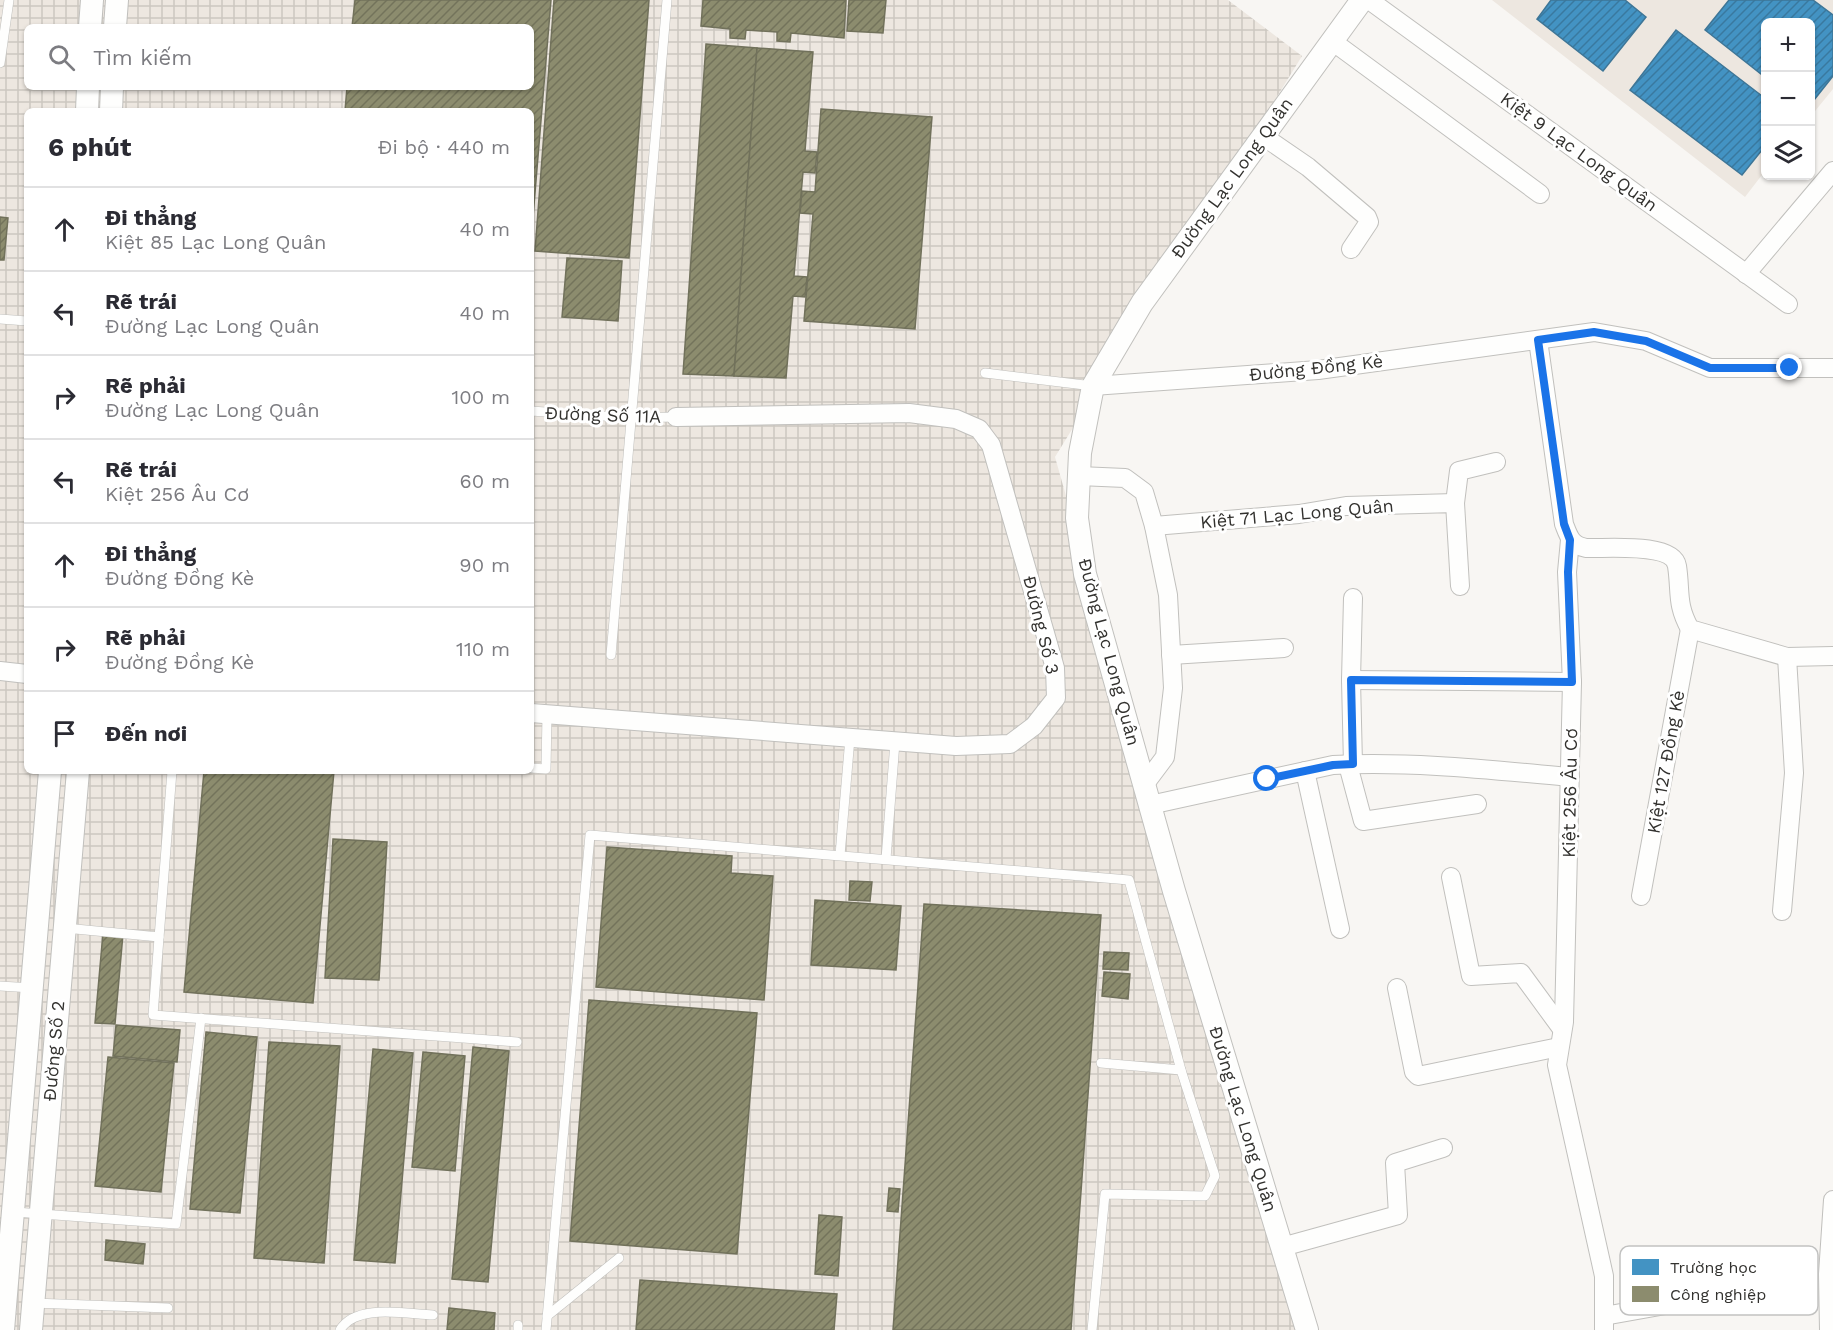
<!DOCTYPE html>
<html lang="vi">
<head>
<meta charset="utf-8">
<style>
  :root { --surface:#fff; --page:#f2f2f3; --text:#2b2b33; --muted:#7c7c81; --line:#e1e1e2 }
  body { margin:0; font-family:"Work Sans",sans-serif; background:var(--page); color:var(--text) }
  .controls { position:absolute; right:18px; top:18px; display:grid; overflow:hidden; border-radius:9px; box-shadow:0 2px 4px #0004 }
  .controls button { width:54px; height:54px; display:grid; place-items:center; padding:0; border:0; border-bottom:2px solid var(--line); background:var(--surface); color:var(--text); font:30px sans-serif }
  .stop { position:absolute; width:18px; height:18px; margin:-14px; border:4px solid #1a73e8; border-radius:50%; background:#fff }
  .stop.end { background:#1a73e8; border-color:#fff; box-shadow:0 2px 6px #0008 }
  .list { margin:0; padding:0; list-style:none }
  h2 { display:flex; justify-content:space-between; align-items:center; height:78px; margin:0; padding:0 24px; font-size:26px }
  h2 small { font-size:20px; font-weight:400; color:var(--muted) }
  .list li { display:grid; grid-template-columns:39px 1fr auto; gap:18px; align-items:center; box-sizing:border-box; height:84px; padding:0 24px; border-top:2px solid var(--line) }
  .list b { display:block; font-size:22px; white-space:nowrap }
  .list p { margin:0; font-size:20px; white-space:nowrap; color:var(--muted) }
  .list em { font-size:20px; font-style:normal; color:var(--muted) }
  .icon { flex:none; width:33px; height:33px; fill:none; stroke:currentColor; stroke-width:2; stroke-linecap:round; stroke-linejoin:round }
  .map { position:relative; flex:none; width:1833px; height:1330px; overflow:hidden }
  .search { position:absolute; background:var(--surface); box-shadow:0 2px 4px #0004; left:24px; top:24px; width:510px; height:66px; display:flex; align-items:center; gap:15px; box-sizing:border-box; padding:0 21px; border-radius:9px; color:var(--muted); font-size:22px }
  .panel { position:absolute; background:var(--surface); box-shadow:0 2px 4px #0004; left:24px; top:108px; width:510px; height:666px; border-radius:9px }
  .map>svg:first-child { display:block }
</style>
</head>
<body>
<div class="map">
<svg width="1833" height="1330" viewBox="0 0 1833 1330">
  <defs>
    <pattern id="industrial-grid" width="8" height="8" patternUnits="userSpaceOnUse" patternTransform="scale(1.5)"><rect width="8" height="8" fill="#ede7e0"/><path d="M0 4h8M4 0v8" fill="none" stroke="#ccc7c0"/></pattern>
    <pattern id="schools-hatch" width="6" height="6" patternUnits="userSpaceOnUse" patternTransform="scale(1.5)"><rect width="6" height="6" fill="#4393c3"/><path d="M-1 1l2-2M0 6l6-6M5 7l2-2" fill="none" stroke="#39799f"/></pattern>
    <pattern id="industry-hatch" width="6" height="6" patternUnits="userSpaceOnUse" patternTransform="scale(1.5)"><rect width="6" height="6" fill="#8c8c6e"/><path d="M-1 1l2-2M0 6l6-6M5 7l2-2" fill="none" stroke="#73735b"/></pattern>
  </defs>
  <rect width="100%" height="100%" fill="#f8f6f3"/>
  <path fill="#ede7e0" d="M1492,0H1833V89L1811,116L1810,22H1766L1765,171L1745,197Z"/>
  <path fill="url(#industrial-grid)" fill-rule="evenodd" d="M0,0H1228L1302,56L1055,457L1302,1330H0ZM27,27H531V87H27ZM27,111H531V771H27Z"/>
  <g fill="url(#schools-hatch)" stroke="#3e7697" stroke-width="1.5">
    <path d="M1551,0H1625L1646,17L1603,71L1537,19Z"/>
    <path d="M1729,0H1813L1833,15V76L1810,105V22H1766V78L1705,30Z"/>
    <path d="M1676,30L1766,99V145L1742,175L1630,90Z"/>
  </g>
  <g fill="url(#industry-hatch)" stroke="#71715b" stroke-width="1.5">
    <path d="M355,0H551L531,241V111H345L347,87H531V27H352Z"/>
    <path d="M554,0H649L629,258L535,251Z"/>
    <path d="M703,0H846L844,38L791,33L790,42L777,41V32L746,30L745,39L730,38V29L701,26Z"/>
    <path d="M849,0H886L883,33L847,31Z"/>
    <path d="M706,44L757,48L734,376L683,374Z"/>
    <path d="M757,48L813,52L805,151L817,152L815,173L803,172L794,276L807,277L805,297L793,296L786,378L734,376Z"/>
    <path d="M821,109L932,117L915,329L804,321L813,214L800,213L802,191L815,192Z"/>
    <path d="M0,217L8,218L4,260H0Z"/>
    <path d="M567,258L622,261L618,321L562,317Z"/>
    <path d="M204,771H334L313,1003L184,992Z"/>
    <path d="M333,839L387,842L379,980L325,978Z"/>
    <path d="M607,847L732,856L731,873L773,876L764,1000L596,987Z"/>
    <path d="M850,881L872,882L870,901L849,900Z"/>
    <path d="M815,900L901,906L896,970L811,965Z"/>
    <path d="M924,904L1101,915L1071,1330H893Z"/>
    <path d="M103,933L123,934L115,1024L95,1023Z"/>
    <path d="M1104,952L1129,953L1128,970L1103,969Z"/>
    <path d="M1104,972L1130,974L1128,999L1102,996Z"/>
    <path d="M589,1000L757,1013L737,1254L570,1241Z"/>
    <path d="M116,1025L180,1030L177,1062L113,1056Z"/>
    <path d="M206,1032L257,1037L240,1213L190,1209Z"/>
    <path d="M269,1042L340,1046L324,1263L254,1258Z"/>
    <path d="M473,1047L509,1051L488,1282L452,1279Z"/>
    <path d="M373,1049L413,1053L395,1263L354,1260Z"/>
    <path d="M423,1052L465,1056L455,1171L412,1167Z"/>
    <path d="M108,1057L174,1063L161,1192L95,1186Z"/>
    <path d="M889,1188L900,1189L898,1212L887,1211Z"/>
    <path d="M819,1215L842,1217L838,1276L815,1274Z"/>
    <path d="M106,1240L145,1244L143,1264L105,1260Z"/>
    <path d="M640,1280L837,1294L834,1330H636Z"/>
    <path d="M449,1308L495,1313L494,1330H447Z"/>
  </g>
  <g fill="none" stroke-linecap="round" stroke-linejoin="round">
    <g stroke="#c1c0bd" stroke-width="10">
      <g id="service">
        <path d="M0,63L9,0"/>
        <path d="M0,319L27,321"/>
        <path d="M985,373L1093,386"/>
        <path d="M531,411L631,418L676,417"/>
        <path d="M611,655L667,0"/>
        <path d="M531,768L546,769L547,715"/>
        <path d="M172,771L153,1015L517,1042"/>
        <path d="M840,855L850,738"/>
        <path d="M886,859L895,742"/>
        <path d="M65,928L159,937"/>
        <path d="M0,986L32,988"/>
        <path d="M1101,1063L1181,1070"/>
        <path d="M15,1212L176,1224L201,1018"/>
        <path d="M33,1303L168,1308"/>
        <path d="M547,1316L619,1258"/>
        <path d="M340,1330C356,1303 406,1314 433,1315"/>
        <path d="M518,1330V1325"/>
        <path d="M546,1330L590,835L1129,880L1181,1070L1215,1176L1205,1196L1105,1194L1092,1330"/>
      </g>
    </g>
    <g stroke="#c1c0bd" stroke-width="20">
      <g id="minor">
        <path d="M1369,0L1788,304"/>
        <path d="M1332,41L1540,194"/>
        <path d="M1263,136L1308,167L1367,217L1369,222L1351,249"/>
        <path d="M1746,274L1833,171"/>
        <path d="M1538,340L1564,524C1569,537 1571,545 1586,548C1605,549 1673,542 1677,566C1681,592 1676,604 1690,629L1787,657L1833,656"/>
        <path d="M1093,386L1318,370L1594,332L1646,341L1710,368H1833"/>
        <path d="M1079,476L1125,478L1144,492L1154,526L1168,595L1173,688L1165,757L1144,785"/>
        <path d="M1455,503L1459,471L1496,462"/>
        <path d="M1154,526L1299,514L1346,506L1455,503L1460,586"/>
        <path d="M1570,540L1567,572L1572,682L1564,1022L1557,1065L1604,1276V1330"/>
        <path d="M1171,655L1284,648"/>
        <path d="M0,671L27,674"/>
        <path d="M1351,680L1572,682"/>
        <path d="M531,713L956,746L1010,744L1034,726L1056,698L1055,668L991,445L979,429L956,419L909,413L676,417"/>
        <path d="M1353,764L1351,680L1353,598"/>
        <path d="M1348,765L1363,821L1477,804"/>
        <path d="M1305,771L1340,929"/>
        <path d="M1150,805L1333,765C1412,761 1492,770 1570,777"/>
        <path d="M1451,877L1471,976L1521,973L1562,1029"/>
        <path d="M1641,896L1690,629"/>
        <path d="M1782,911L1794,773L1787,657"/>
        <path d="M1397,988L1414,1072L1418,1076L1559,1047"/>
        <path d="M1282,1247L1398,1215L1395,1163L1443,1148"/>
        <path d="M1604,1316L1688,1301"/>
        <path d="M1829,1330L1828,1274L1833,1200"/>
      </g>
    </g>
    <g stroke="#c1c0bd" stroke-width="24">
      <g id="tertiary">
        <path d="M90,27L92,0"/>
        <path d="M115,27L117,0"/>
        <path d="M87,111L88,87"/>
        <path d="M111,111L112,87"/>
        <path d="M3,1330L50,771"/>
        <path d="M31,1330L78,771"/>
        <path d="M1307,1330L1174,891L1085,574L1077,518L1080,453L1093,386L1142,303L1362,0"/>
      </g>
    </g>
    <use href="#service" stroke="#fefefd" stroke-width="9"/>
    <use href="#minor" stroke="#fefefd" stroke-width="18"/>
    <use href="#tertiary" stroke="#fefefd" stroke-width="22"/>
  </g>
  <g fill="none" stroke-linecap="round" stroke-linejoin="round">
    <path stroke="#1a73e8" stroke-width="8" d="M1267,779L1333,765L1353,764L1351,680L1572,682L1568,572L1570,540L1564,524L1538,340L1594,332L1646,341L1710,368H1790"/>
  </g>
  <g text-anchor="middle" stroke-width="6" stroke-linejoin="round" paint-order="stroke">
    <g font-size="18" fill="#33322f" stroke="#fff">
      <text transform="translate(1579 152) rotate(36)" y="6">Kiệt 9 Lạc Long Quân</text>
      <text transform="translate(1232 178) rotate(-54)" y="6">Đường Lạc Long Quân</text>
      <text transform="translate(1316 368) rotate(-6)" y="6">Đường Đồng Kè</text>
      <text transform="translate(603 415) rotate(2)" y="6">Đường Số 11A</text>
      <text transform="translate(1297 514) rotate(-5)" y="6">Kiệt 71 Lạc Long Quân</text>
      <text transform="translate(1041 625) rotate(76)" y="6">Đường Số 3</text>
      <text transform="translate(1109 652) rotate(75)" y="6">Đường Lạc Long Quân</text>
      <text transform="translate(1666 762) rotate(-80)" y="6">Kiệt 127 Đồng Kè</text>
      <text transform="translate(1570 793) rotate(-89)" y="6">Kiệt 256 Âu Cơ</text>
      <text transform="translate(54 1051) rotate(-85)" y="6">Đường Số 2</text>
      <text transform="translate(1243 1119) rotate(73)" y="6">Đường Lạc Long Quân</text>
    </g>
  </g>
  <rect x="1620" y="1246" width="198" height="69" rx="9" fill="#fff" stroke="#c2c2c1" stroke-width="1.5"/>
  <rect x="1632" y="1259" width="27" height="16" fill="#4393c3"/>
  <rect x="1632" y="1286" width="27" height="16" fill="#8c8c6e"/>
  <g font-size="16" fill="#33322f">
    <text x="1670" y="1273">Trường học</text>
    <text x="1670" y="1300">Công nghiệp</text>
  </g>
</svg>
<div class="controls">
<button>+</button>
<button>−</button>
<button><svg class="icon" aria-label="layers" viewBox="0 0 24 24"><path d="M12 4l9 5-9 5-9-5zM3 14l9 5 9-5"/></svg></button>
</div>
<div class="stop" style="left:1267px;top:779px"></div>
<div class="stop end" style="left:1790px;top:368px"></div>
<div class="search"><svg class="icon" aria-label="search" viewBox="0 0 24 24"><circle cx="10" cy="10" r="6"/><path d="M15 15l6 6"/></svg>Tìm kiếm</div>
<section class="panel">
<h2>6 phút<small>Đi bộ · 440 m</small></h2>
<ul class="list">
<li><svg class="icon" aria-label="ahead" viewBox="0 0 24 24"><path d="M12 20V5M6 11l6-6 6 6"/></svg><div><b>Đi thẳng</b><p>Kiệt 85 Lạc Long Quân</p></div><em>40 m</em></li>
<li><svg class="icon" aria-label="left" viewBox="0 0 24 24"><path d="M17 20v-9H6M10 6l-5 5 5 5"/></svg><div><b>Rẽ trái</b><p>Đường Lạc Long Quân</p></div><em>40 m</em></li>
<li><svg class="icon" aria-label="right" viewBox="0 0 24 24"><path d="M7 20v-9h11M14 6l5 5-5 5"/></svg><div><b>Rẽ phải</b><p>Đường Lạc Long Quân</p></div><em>100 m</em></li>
<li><svg class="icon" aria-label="left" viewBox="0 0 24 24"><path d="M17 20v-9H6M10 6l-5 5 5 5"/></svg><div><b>Rẽ trái</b><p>Kiệt 256 Âu Cơ</p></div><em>60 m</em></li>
<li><svg class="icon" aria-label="ahead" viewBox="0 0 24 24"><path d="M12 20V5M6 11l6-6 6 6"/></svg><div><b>Đi thẳng</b><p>Đường Đồng Kè</p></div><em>90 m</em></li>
<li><svg class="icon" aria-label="right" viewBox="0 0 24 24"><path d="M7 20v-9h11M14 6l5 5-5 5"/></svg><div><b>Rẽ phải</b><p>Đường Đồng Kè</p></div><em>110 m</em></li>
<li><svg class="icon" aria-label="arrive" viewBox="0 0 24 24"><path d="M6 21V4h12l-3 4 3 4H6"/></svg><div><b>Đến nơi</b></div></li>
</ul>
</section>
</div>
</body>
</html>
